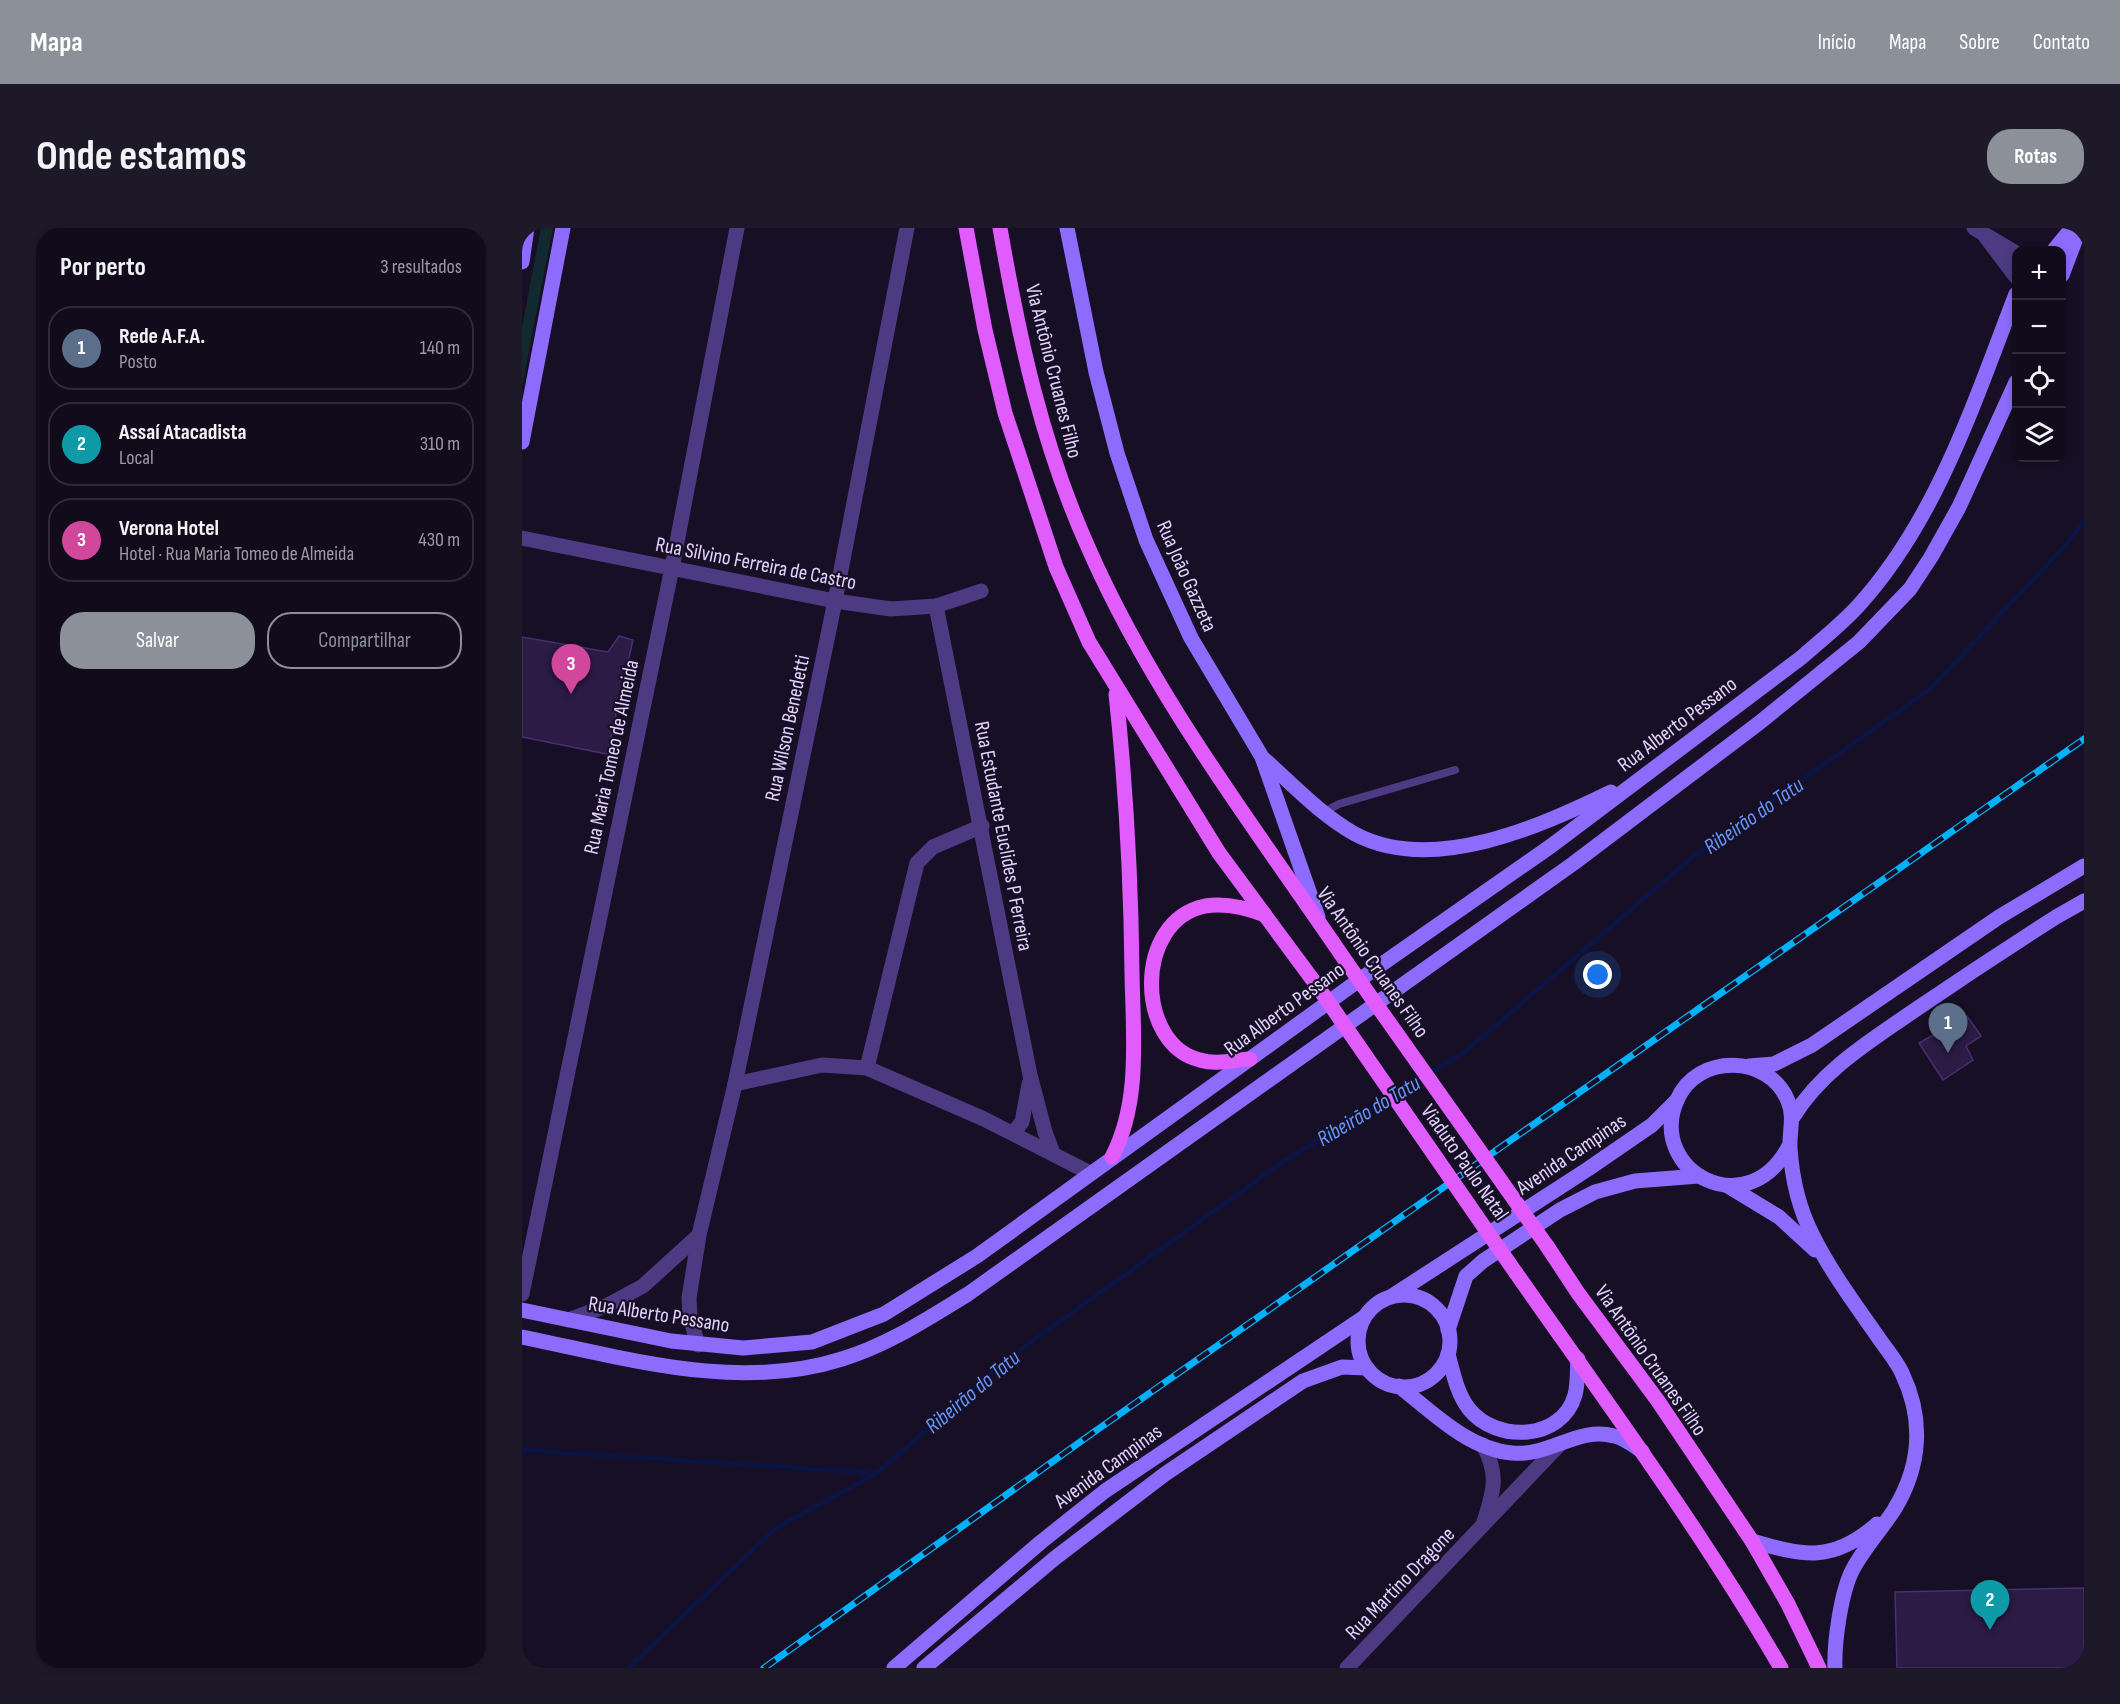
<!DOCTYPE html>
<html lang="pt">
<head>
<meta charset="utf-8">
<style>
  :root { --surface:#110b1c; --page:#1e1929; --text:#f1f3f6; --muted:#9c9ba3; --line:#302b3b; --accent:#8c9099 }
  body { margin:0; font-family:"Sofia Sans Condensed",sans-serif; background:var(--page); color:var(--text) }
  .controls { position:absolute; right:18px; top:18px; display:grid; overflow:hidden; border-radius:12px; box-shadow:0 3px 9px #0003 }
  .controls button { width:54px; height:54px; display:grid; place-items:center; padding:0; border:0; border-bottom:2px solid var(--line); background:var(--surface); color:var(--text); font:30px sans-serif }
  .you { position:absolute; left:1076px; top:747px; width:21px; height:21px; margin:-15px; border:4px solid #fff; border-radius:50%; background:#1a73e8; box-shadow:0 0 0 9px #1a73e833 }
  .badge { display:grid; place-items:center; width:39px; height:39px; border-radius:50%; background:var(--accent); color:#fff; font-size:20px; font-weight:700 }
  .pin { position:absolute; translate:-50% -50px; filter:drop-shadow(0 2px 3px #0008) }
  .pin::after { content:''; position:absolute; top:32px; width:21px; height:18px; background:inherit; clip-path:polygon(0 0,100% 0,50% 100%) }
  .list { margin:0; padding:0; list-style:none }
  h2 { display:flex; justify-content:space-between; align-items:center; height:78px; margin:0; padding:0 24px; font-size:26px }
  h2 small { font-size:20px; font-weight:400; color:var(--muted) }
  .list li { display:grid; grid-template-columns:39px 1fr auto; gap:18px; align-items:center; box-sizing:border-box; height:84px; margin:0 12px 12px; padding:0 12px; border:2px solid var(--line); border-radius:24px }
  .list b { display:block; font-size:22px; white-space:nowrap }
  .list p { margin:0; font-size:20px; white-space:nowrap; color:var(--muted) }
  .list em { font-size:20px; font-style:normal; color:var(--muted) }
  .actions { display:flex; gap:12px; padding:18px 24px }
  .actions a { flex:1; padding:14px 0; border:2px solid var(--accent); border-radius:24px; text-align:center; font-size:21px; color:var(--accent) }
  .actions .main { background:var(--accent); color:#fff }
  .icon { flex:none; width:33px; height:33px; fill:none; stroke:currentColor; stroke-width:2; stroke-linecap:round; stroke-linejoin:round }
  .map { position:relative; flex:none; width:1562px; height:1440px; overflow:hidden; border-radius:24px }
  header { display:flex; align-items:center; gap:36px; box-sizing:border-box; height:84px; padding:0 30px; background:var(--accent); color:#fff }
  header strong { font-size:28px }
  nav { display:flex; gap:33px; margin-inline-start:auto; font-size:21px }
  .intro { display:flex; align-items:center; justify-content:space-between; box-sizing:border-box; height:144px; padding:0 36px }
  h1 { margin:0; font-size:42px }
  .button { padding:15px 27px; border-radius:24px; background:var(--accent); color:#fff; font-size:21px; font-weight:700 }
  main { display:flex; gap:36px; padding:0 36px }
  aside { flex:1; background:var(--surface); border-radius:24px; box-shadow:0 3px 9px #0003 }
  .map>svg:first-child { display:block }
</style>
</head>
<body>
<header>
<strong>Mapa</strong>
<nav><a>Início</a><a>Mapa</a><a>Sobre</a><a>Contato</a></nav>
</header>
<div class="intro"><h1>Onde estamos</h1><a class="button">Rotas</a></div>
<main>
<aside>
<h2>Por perto<small>3 resultados</small></h2>
<ul class="list">
<li><span class="badge" style="background:#5c6f8a">1</span><div><b>Rede A.F.A.</b><p>Posto</p></div><em>140 m</em></li>
<li><span class="badge" style="background:#0f9aa8">2</span><div><b>Assaí Atacadista</b><p>Local</p></div><em>310 m</em></li>
<li><span class="badge" style="background:#d1479c">3</span><div><b>Verona Hotel</b><p>Hotel · Rua Maria Tomeo de Almeida</p></div><em>430 m</em></li>
</ul>
<div class="actions"><a class="main">Salvar</a><a>Compartilhar</a></div>
</aside>
<div class="map">
<svg width="1562" height="1440" viewBox="0 0 1562 1440">
  <rect width="100%" height="100%" fill="#170f25"/>
  <path fill="#122a2f" d="M19,0H31L0,159V99Z"/>
  <g fill="none" stroke-linecap="round" stroke-linejoin="round">
    <g stroke="#0b1442" stroke-width="5">
      <path d="M0,1222L355,1245"/>
      <path d="M106,1440L254,1300L355,1245L488,1129L762,933L944,823L1167,632L1408,461L1541,320L1562,293"/>
    </g>
  </g>
  <g fill="#2c1b45" stroke="#492e71" stroke-width="1.5">
    <path d="M97,408L111,412L85,526L0,509V409L86,424Z"/>
    <path d="M1445,788L1459,808L1444,818L1451,832L1421,852L1397,815Z"/>
    <path d="M1562,1360V1440H1375L1373,1364Z"/>
  </g>
  <g fill="none" stroke-linecap="round" stroke-linejoin="round">
    <path stroke="#4c3b83" stroke-width="8" d="M802,584L817,576L933,542"/>
    <g stroke="#4c3b83" stroke-width="15">
      <path d="M1452,0L1494,25"/>
      <path d="M1463,8L1494,49"/>
      <path d="M0,310L313,373L369,381L414,378L459,363"/>
      <path d="M414,378L508,847L523,904L531,925"/>
      <path d="M345,840L395,635L411,619L460,598"/>
      <path d="M213,856L300,837L345,840L462,891L568,945"/>
      <path d="M491,905L500,894L507,856"/>
      <path d="M0,1066L150,340L215,0"/>
      <path d="M46,1092L84,1078L121,1058L177,1007"/>
      <path d="M176,1117L168,1089L167,1070L177,1007L213,856L313,373L385,0"/>
      <path d="M961,1217C978,1248 971,1265 961,1297"/>
      <path d="M825,1440L1038,1216"/>
    </g>
    <g stroke="#8d6cfd" stroke-width="15">
      <path d="M545,0L574,144L595,225L624,312L669,410L740,529L796,689"/>
      <path d="M1532,22L1550,0"/>
      <path d="M0,34L5,0"/>
      <path d="M1540,47L1558,0"/>
      <path d="M0,214L41,0"/>
      <path d="M742,531C771,557 799,587 833,606C910,647 1017,599 1089,564"/>
      <path d="M1227,838L1252,836L1290,817L1477,689L1562,638"/>
      <path d="M1271,889C1300,842 1348,813 1393,782C1440,750 1487,719 1534,689L1562,673"/>
      <path d="M1268,916C1227,999 1124,943 1155,872C1175,825 1247,826 1266,873C1273,889 1267,904 1268,920C1270,951 1277,981 1291,1008C1309,1044 1333,1076 1356,1109C1364,1121 1374,1132 1380,1145C1402,1191 1399,1238 1372,1282C1359,1302 1342,1320 1331,1341C1319,1363 1312,1415 1313,1440"/>
      <path d="M1206,958L1257,989L1293,1022"/>
      <circle cx="882" cy="1113" r="46"/>
      <path d="M870,1068L1066,941L1130,897L1155,872"/>
      <path d="M0,1082L149,1113L221,1120L290,1114L362,1086L455,1028L840,750L1029,618L1280,429C1299,412 1320,396 1337,377C1415,291 1453,172 1494,66"/>
      <path d="M926,1102L944,1048L961,1033L1038,982L1073,964L1113,953L1177,948"/>
      <path d="M0,1109C104,1130 216,1164 320,1131C366,1117 405,1091 446,1066L1052,635L1237,495L1337,414L1388,361L1409,329L1437,279L1494,154"/>
      <path d="M926,1126C931,1144 935,1166 947,1181C974,1215 1040,1213 1053,1167C1056,1156 1055,1142 1056,1131"/>
      <path d="M877,1158C910,1184 946,1221 990,1225C1027,1229 1056,1198 1092,1208C1102,1210 1112,1218 1120,1223"/>
      <path d="M1230,1313C1282,1328 1311,1335 1355,1296"/>
      <path d="M372,1440L519,1314L583,1263L841,1090"/>
      <path d="M402,1440L533,1330L643,1246L781,1153L820,1139L845,1140"/>
    </g>
    <g stroke="#e15cfd" stroke-width="15">
      <path d="M444,0L463,102L483,185L534,339L567,414L697,625L796,759"/>
      <path d="M478,0C497,110 520,217 566,319C631,468 734,601 825,735"/>
      <path d="M728,831C712,832 694,837 678,832C614,817 611,693 683,678C702,675 725,680 743,687"/>
      <path d="M590,929C619,874 611,806 610,745C609,651 604,559 594,466"/>
      <path d="M1025,1018L1056,1065L1136,1173L1230,1313L1266,1376L1297,1440"/>
      <path d="M994,1045C1085,1175 1179,1302 1259,1440"/>
    </g>
    <g stroke="#03b0fa" stroke-width="7">
      <path id="rail" d="M242,1440L572,1204L1562,511"/>
    </g>
    <use href="#rail" stroke="#170f25" stroke-width="4.5" stroke-dasharray="14" stroke-linecap="butt"/>
    <g stroke="#e15cfd" stroke-width="15">
      <path d="M825,735L1025,1018"/>
      <path d="M796,759L994,1045"/>
    </g>
  </g>
  <g text-anchor="middle" stroke-width="4.5" stroke-linejoin="round" paint-order="stroke">
    <g font-size="21" fill="#e1d3fe" stroke="#170f25">
      <text transform="translate(532 143) rotate(76)" y="7">Via Antônio Cruanes Filho</text>
      <text transform="translate(234 335) rotate(11)" y="7">Rua Silvino Ferreira de Castro</text>
      <text transform="translate(665 348) rotate(66)" y="7">Rua João Gazzeta</text>
      <text transform="translate(1155 496) rotate(-37)" y="7">Rua Alberto Pessano</text>
      <text transform="translate(265 500) rotate(-78)" y="7">Rua Wilson Benedetti</text>
      <text transform="translate(89 529) rotate(-78)" y="7">Rua Maria Tomeo de Almeida</text>
      <text transform="translate(482 608) rotate(79)" y="7">Rua Estudante Euclides P Ferreira</text>
      <text transform="translate(851 734) rotate(55)" y="7">Via Antônio Cruanes Filho</text>
      <text transform="translate(762 781) rotate(-36)" y="7">Rua Alberto Pessano</text>
      <text transform="translate(1049 926) rotate(-34)" y="7">Avenida Campinas</text>
      <text transform="translate(943 934) rotate(55)" y="7">Viaduto Paulo Natal</text>
      <text transform="translate(137 1086) rotate(9)" y="7">Rua Alberto Pessano</text>
      <text transform="translate(1129 1132) rotate(55)" y="7">Via Antônio Cruanes Filho</text>
      <text transform="translate(586 1238) rotate(-36)" y="7">Avenida Campinas</text>
      <text transform="translate(878 1355) rotate(-46)" y="7">Rua Martino Dragone</text>
    </g>
    <g font-size="22" font-style="italic" fill="#6396fd" stroke="#170f25">
      <text transform="translate(1231 587) rotate(-35)" y="8">Ribeirão do Tatu</text>
      <text transform="translate(846 882) rotate(-31)" y="8">Ribeirão do Tatu</text>
      <text transform="translate(450 1163) rotate(-40)" y="8">Ribeirão do Tatu</text>
    </g>
  </g>
</svg>
<div class="controls">
<button>+</button>
<button>−</button>
<button><svg class="icon" aria-label="locate" viewBox="0 0 24 24"><circle cx="12" cy="12" r="6"/><path d="M12 2v4M12 18v4M2 12h4M18 12h4"/></svg></button>
<button><svg class="icon" aria-label="layers" viewBox="0 0 24 24"><path d="M12 4l9 5-9 5-9-5zM3 14l9 5 9-5"/></svg></button>
</div>
<div class="you"></div>
<div class="pin badge" style="left:1426px;top:825px;background:#5c6f8a">1</div>
<div class="pin badge" style="left:1468px;top:1402px;background:#0f9aa8">2</div>
<div class="pin badge" style="left:49px;top:466px;background:#d1479c">3</div>
</div>
</main>
</body>
</html>
